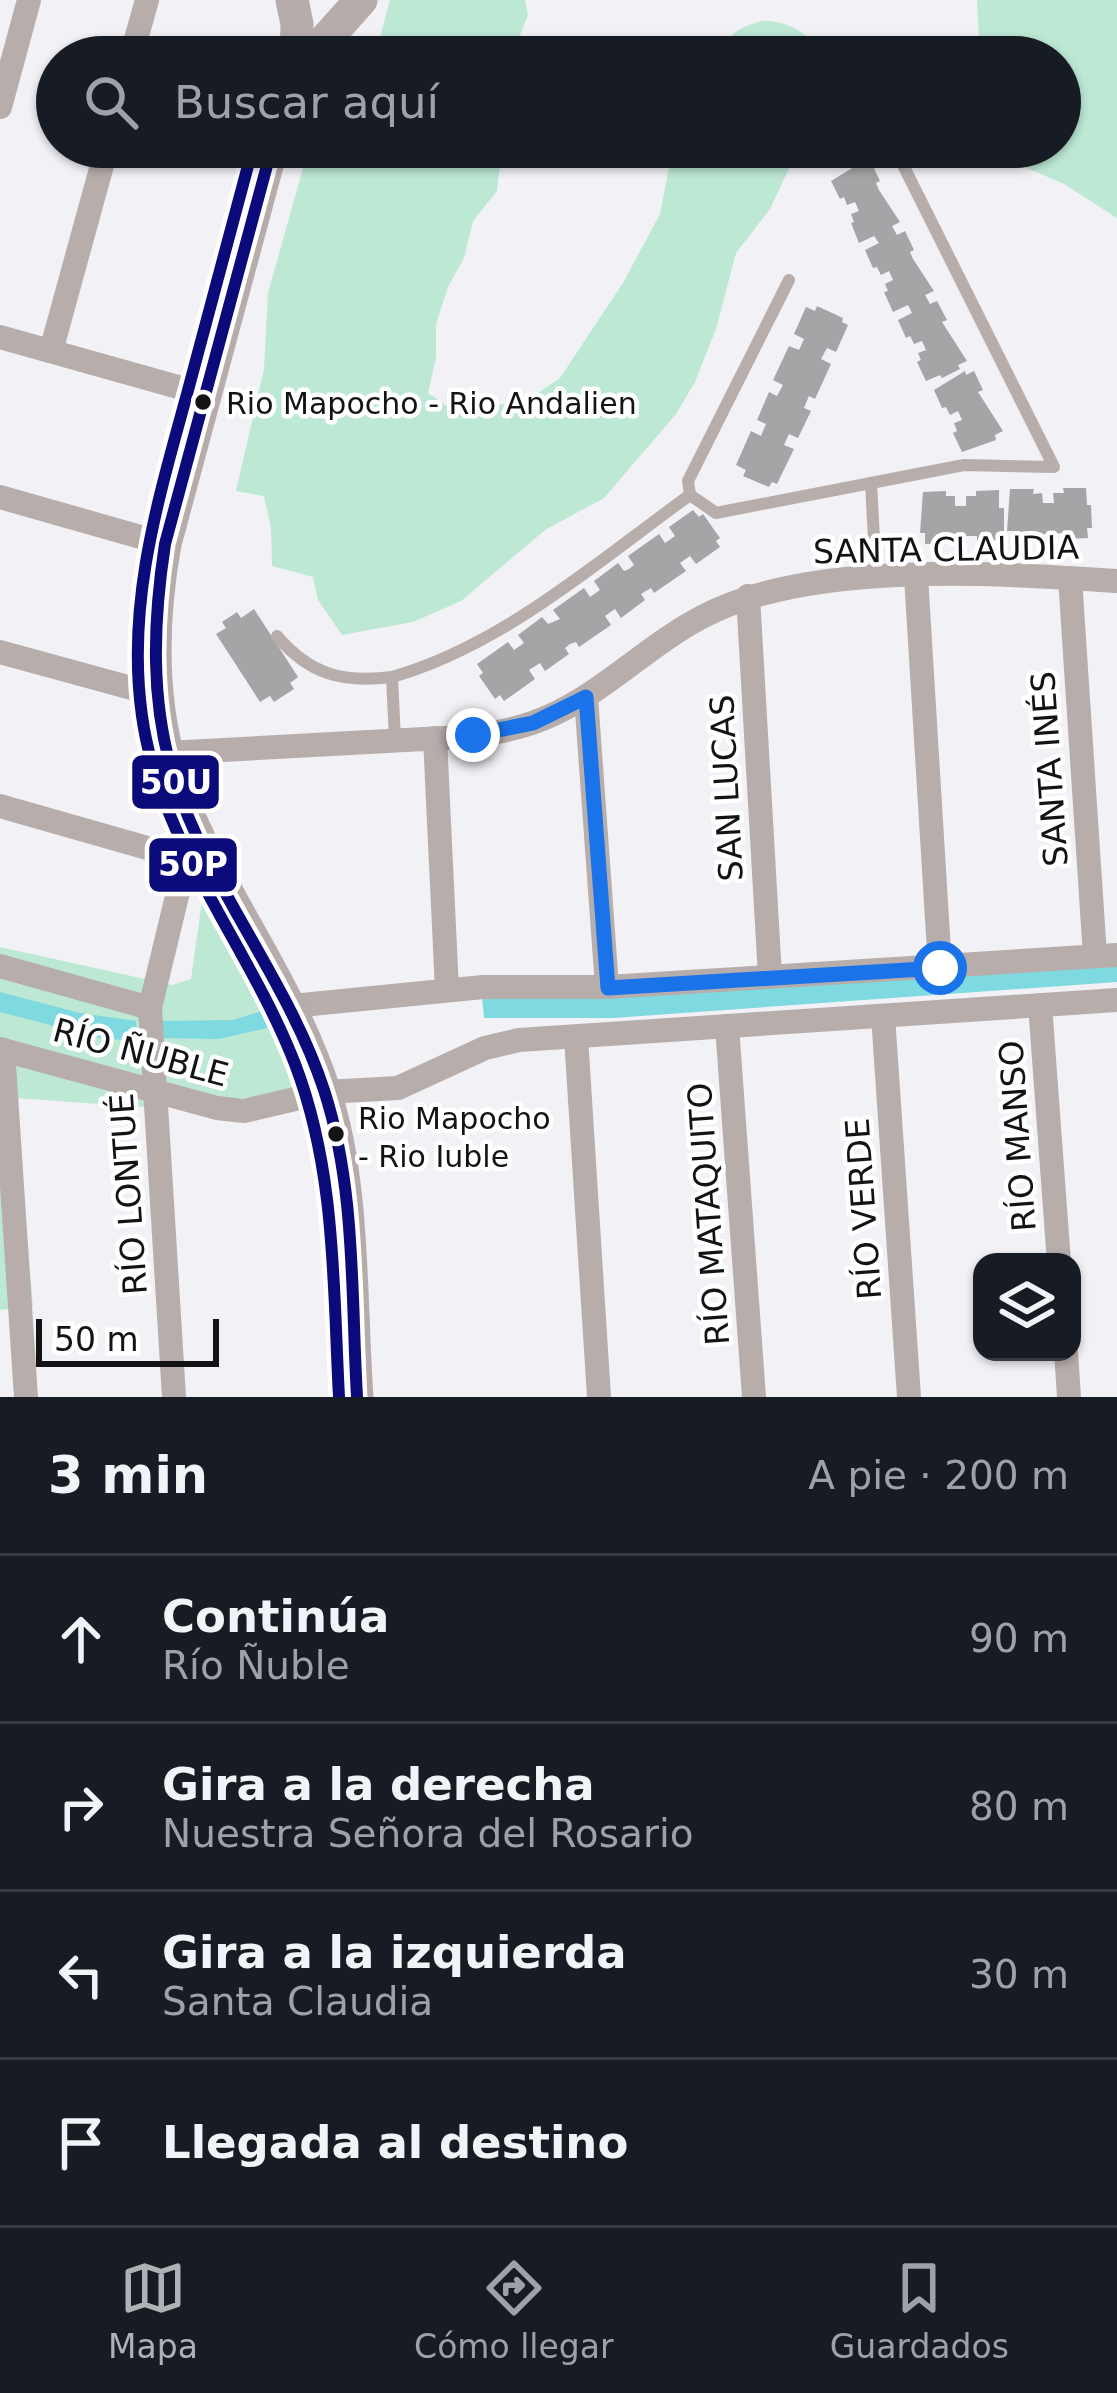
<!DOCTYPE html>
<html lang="es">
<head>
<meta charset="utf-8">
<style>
  :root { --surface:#171b24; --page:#242831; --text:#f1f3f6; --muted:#9ea1a6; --line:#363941; --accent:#b0b1b4 }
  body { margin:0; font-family:"DejaVu Sans",sans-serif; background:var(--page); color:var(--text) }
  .controls { position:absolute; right:36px; bottom:36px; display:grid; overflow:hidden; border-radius:24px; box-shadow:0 3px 9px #0004 }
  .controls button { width:108px; height:108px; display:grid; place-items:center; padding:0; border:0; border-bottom:3px solid var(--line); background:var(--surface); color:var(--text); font:60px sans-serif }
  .scale { position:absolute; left:36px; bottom:30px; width:183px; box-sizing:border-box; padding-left:12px; border:6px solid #131316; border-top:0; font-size:33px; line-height:42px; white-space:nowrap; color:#131316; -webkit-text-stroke:9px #fff; paint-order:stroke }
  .stop { position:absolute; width:36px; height:36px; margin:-27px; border:9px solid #1a73e8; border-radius:50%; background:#fff }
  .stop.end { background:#1a73e8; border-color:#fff; box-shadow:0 3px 12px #0008 }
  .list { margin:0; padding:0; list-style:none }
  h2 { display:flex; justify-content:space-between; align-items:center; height:156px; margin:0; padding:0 48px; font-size:51px }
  h2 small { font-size:39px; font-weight:400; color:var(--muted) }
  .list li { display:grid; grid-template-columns:78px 1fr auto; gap:36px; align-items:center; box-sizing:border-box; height:168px; padding:0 48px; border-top:3px solid var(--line) }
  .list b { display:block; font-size:45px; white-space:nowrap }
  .list p { margin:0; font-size:39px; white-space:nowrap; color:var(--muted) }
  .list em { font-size:39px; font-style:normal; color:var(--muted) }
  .icon { flex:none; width:66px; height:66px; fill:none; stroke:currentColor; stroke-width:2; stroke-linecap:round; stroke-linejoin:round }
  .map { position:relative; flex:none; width:1117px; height:1397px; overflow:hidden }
  .search { position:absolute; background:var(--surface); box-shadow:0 3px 9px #0004; left:36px; right:36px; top:36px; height:132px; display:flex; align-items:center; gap:30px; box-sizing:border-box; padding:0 42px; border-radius:66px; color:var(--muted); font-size:45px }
  .sheet { height:828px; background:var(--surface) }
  nav { display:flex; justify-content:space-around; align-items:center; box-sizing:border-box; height:168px; border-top:3px solid var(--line); background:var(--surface); font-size:33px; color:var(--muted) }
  nav a { display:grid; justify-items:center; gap:6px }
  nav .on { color:var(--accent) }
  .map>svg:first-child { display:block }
</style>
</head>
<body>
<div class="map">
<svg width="1117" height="1397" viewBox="0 0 1117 1397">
  <rect width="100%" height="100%" fill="#f1f1f6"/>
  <g fill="#bde8d4">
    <path d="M390,0H525L528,15L511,57H375Z"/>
    <path d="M977,0H1117V218L1064,184L1006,159L1002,147H1060V57H980Z"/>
    <path d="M762,21C788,20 811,34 824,57H715C728,36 737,27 762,21Z"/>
    <path d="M309,147H497L501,157L497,191L473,221L464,258L448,287L436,324V358L428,393L457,413L529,399L560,378L623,283L660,214L673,147H799L770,209L736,253L716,329L695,382L676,414L604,498L545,530L461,601L413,622L342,635L318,600L313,577L272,566L271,528L264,496L236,491L264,369L268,293Z"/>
    <path d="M203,894L287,1034L303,1091L157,1108L15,1098L33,1306L0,1310V947L172,985L191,979Z"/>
  </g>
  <g fill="#7ed9e0">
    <path d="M1117,966V982L613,1018H484L482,996Z"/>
    <path d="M0,992L80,1013L136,1021L138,1041L104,1039L0,1012Z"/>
    <path d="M268,1009L276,1026L219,1039L161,1038V1021L233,1020Z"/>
  </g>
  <g fill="#a5a4a6">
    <path d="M862,162L863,166L871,162L880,181L876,183L879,190L900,222L892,226L897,235L905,231L914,250L910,252L913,259L934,291L925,295L930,304L937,301L947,320L942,322L967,361L958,365L960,369L942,378L940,375L926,381L917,362L921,360L918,353L926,350L922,341L914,344L910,336L906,338L898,320L912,313L908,305L893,312L884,292L888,291L885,284L893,280L889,271L881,275L877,267L873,268L865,250L879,243L874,236L859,243L851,223L854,222L851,214L859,211L855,202L847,205L844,197L840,199L831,181Z"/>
    <path d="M817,306L843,318L842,322L848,325L836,352L827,348L821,359L831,364L815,399L809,396L806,403L804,408L811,411L798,438L789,434L784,445L794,449L777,484L772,482L769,487L743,476L746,470L736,465L751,431L761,436L766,424L757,420L769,392L777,396L783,385L773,380L789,346L799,350L804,339L794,334L806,307L815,311Z"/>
    <path d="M965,371L966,375L974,371L983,390L978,392L1003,431L995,435L996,440L962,452L953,433L957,431L954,423L962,420L958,411L950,415L946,407L942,408L934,390Z"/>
    <path d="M1063,488H1086L1087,505H1091L1092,528H1087L1088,538L1064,539V533L1036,535V540L1013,541V531H1007L1010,489H1034L1033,494L1042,493L1043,503H1054L1053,493H1064Z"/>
    <path d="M999,490V508H1004V531H1000V540L977,541V536H968L949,537V543L925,544V533H920L923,492L946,491V496H955V506H966V496H976V491Z"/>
    <path d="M693,510L699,517L703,514L720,538L716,541L720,547L696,564L690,556L680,563L686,571L654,593L651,588L641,594L645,600L621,618L615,609L605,616L611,625L579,647L576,642L570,644L565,648L569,654L545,671L540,663L529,670L535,679L504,701L500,695L495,699L479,676L483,673L477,664L508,642L514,650L524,643L518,635L542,617L548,624L560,619L553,610L584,588L590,597L600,590L594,581L618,563L624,571L629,569L634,565L628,556L659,534L665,543L675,536L669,527Z"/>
    <path d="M254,609L298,677L290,683L294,689L274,702L270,696L260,702L216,634L226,628L222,622L237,612L241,618Z"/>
  </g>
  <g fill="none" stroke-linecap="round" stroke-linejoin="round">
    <g stroke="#b7aeac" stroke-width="12">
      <path d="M789,280L688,481L690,495L716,513L871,483"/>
      <path d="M876,577L871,483L964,465L1054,467L894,147"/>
      <path d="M277,636C310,675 343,683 392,677"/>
      <path d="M395,740L392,677C504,645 598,561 690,495"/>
    </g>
    <g stroke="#b7aeac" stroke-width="24">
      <path d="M131,57L147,0"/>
      <path d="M0,107L29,0"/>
      <path d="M0,337L203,394"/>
      <path d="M51,351L107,147"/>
      <path d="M0,497L165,544"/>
      <path d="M916,576L940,968"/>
      <path d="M1070,578L1095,956"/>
      <path d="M748,596L770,976"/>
      <path d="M0,652L157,695"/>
      <path d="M586,697L607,987"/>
      <path d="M435,738L447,990"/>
      <path d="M167,753C241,749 314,745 387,741C435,738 486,739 532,723C596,701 643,648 702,617C808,560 998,573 1117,581"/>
      <path d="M0,806L214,867"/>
      <path d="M0,966L150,1008"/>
      <path d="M1040,1005L1059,1262"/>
      <path d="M292,1006L483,987H607L1117,955"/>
      <path d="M883,1016L909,1397"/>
      <path d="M727,1026L754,1397"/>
      <path d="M576,1037L599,1397"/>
      <path d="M0,1049L217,1108L244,1111L325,1092L398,1088L485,1048L519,1040L1117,1000"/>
      <path d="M3,1050L26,1397"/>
      <path d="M1066,1352L1069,1397"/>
      <path d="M174,1397L150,1008L178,892L193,874L214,867"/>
    </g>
    <g stroke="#b6acab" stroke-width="33">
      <path d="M292,0L297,24L296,57"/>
      <path d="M310,57L361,0"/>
      <path d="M272,147L165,544C149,633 150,728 187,812C229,909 290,987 324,1090C355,1183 350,1299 357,1397"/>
    </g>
    <g stroke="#fff" stroke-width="21">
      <path id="bus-1" d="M272,147L165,544C153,622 150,702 174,778C209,889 288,980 324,1090C356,1188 351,1295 357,1397"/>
    </g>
    <g stroke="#fff" stroke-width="21">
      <path id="bus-2" d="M253,147C231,229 209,311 187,394C158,500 126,604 142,716C160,845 249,945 295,1064C336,1171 333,1285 339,1397"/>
    </g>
    <use href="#bus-1" stroke="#0a0a7a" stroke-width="12"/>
    <use href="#bus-2" stroke="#0a0a7a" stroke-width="12"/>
  </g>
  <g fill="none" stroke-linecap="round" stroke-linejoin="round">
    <path stroke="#1a73e8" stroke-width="15" d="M473,735L533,723L586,697L608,988L940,968"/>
  </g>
  <g fill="#131316" stroke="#fff" stroke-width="4.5">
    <circle cx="203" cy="402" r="10"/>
    <circle cx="336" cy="1134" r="10"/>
  </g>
  <g text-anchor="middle" stroke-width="9" stroke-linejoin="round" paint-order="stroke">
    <g font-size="30" fill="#131316" stroke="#fff" text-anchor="start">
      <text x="226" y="414">Rio Mapocho - Rio Andalien</text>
      <text x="358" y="1129">Rio Mapocho<tspan x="358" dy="38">- Rio Iuble</tspan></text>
    </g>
    <g font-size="33" fill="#131316" stroke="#fff">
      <text transform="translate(946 549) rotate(-1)" y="12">SANTA CLAUDIA</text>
      <text transform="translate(1049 769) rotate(-94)" y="12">SANTA INÉS</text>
      <text transform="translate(726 788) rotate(-93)" y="12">SAN LUCAS</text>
      <text transform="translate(141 1052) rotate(15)" y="12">RÍO ÑUBLE</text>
      <text transform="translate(1017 1136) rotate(-94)" y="12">RÍO MANSO</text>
      <text transform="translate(128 1194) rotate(-94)" y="12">RÍO LONTUÉ</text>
      <text transform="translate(863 1209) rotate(-94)" y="12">RÍO VERDE</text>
      <text transform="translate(708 1214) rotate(-94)" y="12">RÍO MATAQUITO</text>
    </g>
  </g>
  <g stroke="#fff" stroke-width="4.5">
    <rect x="130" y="753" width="91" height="58" rx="12" fill="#0a0a7a"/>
    <rect x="147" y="836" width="92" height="58" rx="12" fill="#0a0a7a"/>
  </g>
  <g font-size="33" text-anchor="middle" font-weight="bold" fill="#fff">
    <text x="176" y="794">50U</text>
    <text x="193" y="876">50P</text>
  </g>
</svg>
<div class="controls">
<button><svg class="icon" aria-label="layers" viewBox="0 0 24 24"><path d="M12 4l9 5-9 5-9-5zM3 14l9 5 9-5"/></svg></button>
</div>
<div class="scale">50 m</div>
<div class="stop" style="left:940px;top:968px"></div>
<div class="stop end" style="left:473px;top:735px"></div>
<div class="search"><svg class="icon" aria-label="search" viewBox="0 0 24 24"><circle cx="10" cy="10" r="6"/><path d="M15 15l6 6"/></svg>Buscar aquí</div>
</div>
<section class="sheet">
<h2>3 min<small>A pie · 200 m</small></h2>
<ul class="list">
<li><svg class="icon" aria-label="ahead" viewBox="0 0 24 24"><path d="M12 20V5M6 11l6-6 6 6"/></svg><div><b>Continúa</b><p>Río Ñuble</p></div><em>90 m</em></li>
<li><svg class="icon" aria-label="right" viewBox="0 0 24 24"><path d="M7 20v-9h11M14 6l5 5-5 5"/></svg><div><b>Gira a la derecha</b><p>Nuestra Señora del Rosario</p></div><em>80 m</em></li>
<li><svg class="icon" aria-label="left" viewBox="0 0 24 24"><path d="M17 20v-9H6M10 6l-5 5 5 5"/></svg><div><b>Gira a la izquierda</b><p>Santa Claudia</p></div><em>30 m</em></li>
<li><svg class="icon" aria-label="arrive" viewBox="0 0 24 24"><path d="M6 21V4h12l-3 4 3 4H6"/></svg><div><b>Llegada al destino</b></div></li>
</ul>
</section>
<nav>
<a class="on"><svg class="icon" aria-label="map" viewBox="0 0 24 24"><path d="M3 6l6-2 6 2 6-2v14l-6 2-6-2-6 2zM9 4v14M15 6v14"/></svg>Mapa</a>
<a><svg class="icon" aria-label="directions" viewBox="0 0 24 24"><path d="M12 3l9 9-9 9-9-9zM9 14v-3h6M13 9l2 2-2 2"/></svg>Cómo llegar</a>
<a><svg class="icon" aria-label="saved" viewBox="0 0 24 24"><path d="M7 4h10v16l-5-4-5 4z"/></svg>Guardados</a>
</nav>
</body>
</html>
